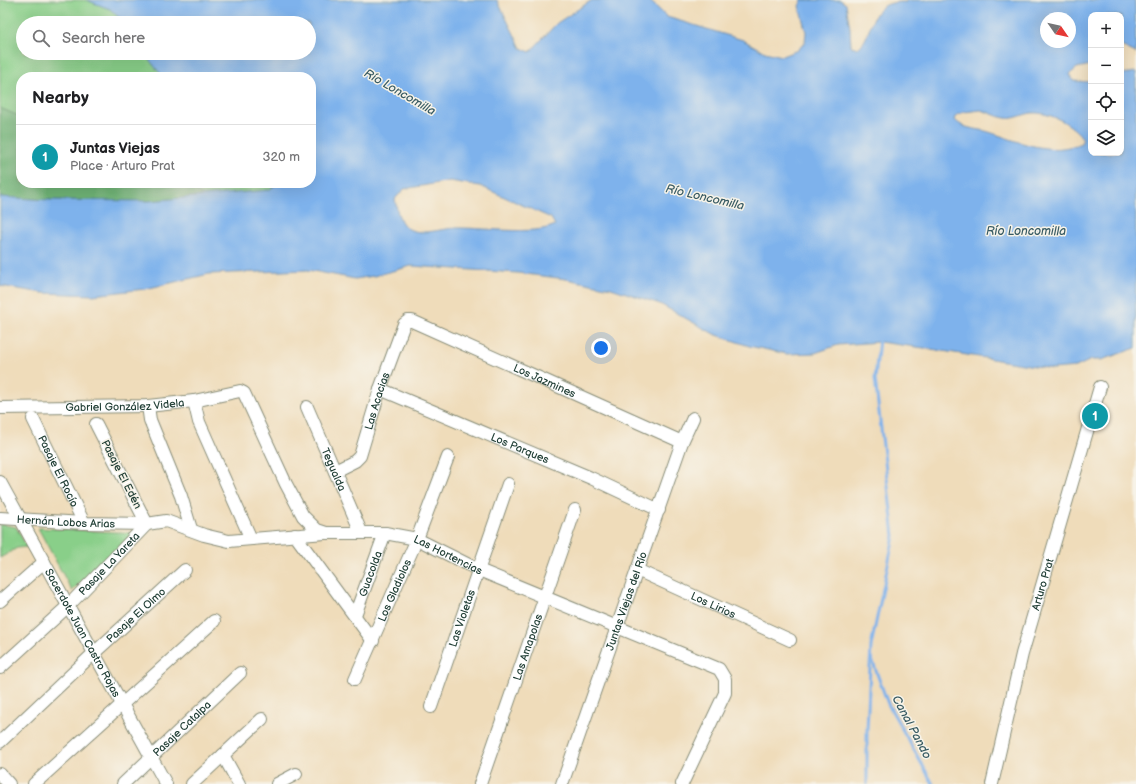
<!DOCTYPE html>
<html lang="en">
<head>
<meta charset="utf-8">
<style>
  :root { --surface:#fff; --page:#f2f2f2; --text:#202124; --muted:#757577; --line:#e0e0e0; --accent:#b45309 }
  body { margin:0; font-family:"Balsamiq Sans",sans-serif; background:var(--page); color:var(--text) }
  .controls { position:absolute; right:12px; top:12px; display:grid; overflow:hidden; border-radius:8px; box-shadow:0 4px 16px #0002 }
  .controls button { width:36px; height:36px; display:grid; place-items:center; padding:0; border:0; border-bottom:1px solid var(--line); background:var(--surface); color:var(--text); font:20px sans-serif }
  .compass { position:absolute; left:1040px; top:12px; width:36px; height:36px; border-radius:50%; background:var(--surface); box-shadow:0 4px 16px #0002; rotate:124deg }
  .you { position:absolute; left:601px; top:348px; width:14px; height:14px; margin:-10px; border:3px solid #fff; border-radius:50%; background:#1a73e8; box-shadow:0 0 0 6px #1a73e833 }
  .badge { display:grid; place-items:center; width:26px; height:26px; border-radius:50%; background:var(--accent); color:#fff; font-size:13px; font-weight:700 }
  .pin { position:absolute; translate:-50% -50%; border:2px solid #fff; box-shadow:0 1px 4px #0006 }
  .list { margin:0; padding:0; list-style:none }
  h2 { display:flex; justify-content:space-between; align-items:center; height:52px; margin:0; padding:0 16px; font-size:17px }
  h2 small { font-size:13px; font-weight:400; color:var(--muted) }
  .list li { display:grid; grid-template-columns:26px 1fr auto; gap:12px; align-items:center; box-sizing:border-box; height:64px; padding:0 16px; border-top:1px solid var(--line) }
  .list b { display:block; font-size:15px; white-space:nowrap }
  .list p { margin:0; font-size:13px; white-space:nowrap; color:var(--muted) }
  .list em { font-size:13px; font-style:normal; color:var(--muted) }
  .icon { flex:none; width:22px; height:22px; fill:none; stroke:currentColor; stroke-width:2; stroke-linecap:round; stroke-linejoin:round }
  .map { position:relative; flex:none; width:1136px; height:784px; overflow:hidden }
  .search { position:absolute; background:var(--surface); box-shadow:0 4px 16px #0002; left:16px; top:16px; width:300px; height:44px; display:flex; align-items:center; gap:10px; box-sizing:border-box; padding:0 14px; border-radius:22px; color:var(--muted); font-size:15px }
  .panel { position:absolute; background:var(--surface); box-shadow:0 4px 16px #0002; left:16px; top:72px; width:300px; height:116px; border-radius:16px }
  .map>svg:first-child { display:block }
</style>
</head>
<body>
<div class="map">
<svg width="1136" height="784" viewBox="0 0 1136 784">
  <rect width="100%" height="100%" fill="#f7f3e8"/>
  <filter id="ink" filterUnits="userSpaceOnUse"><feTurbulence type="fractalNoise" baseFrequency=".025" numOctaves="2"/><feDisplacementMap in="SourceGraphic" scale="8" xChannelSelector="R" yChannelSelector="G"/><feConvolveMatrix kernelMatrix="1 2 1 2 8 2 1 2 1" color-interpolation-filters="sRGB"/></filter>
  <filter id="wash" filterUnits="userSpaceOnUse"><feTurbulence type="fractalNoise" baseFrequency=".012" numOctaves="4" result="noise"/><feDisplacementMap in="SourceGraphic" scale="16" xChannelSelector="R" yChannelSelector="G"/><feGaussianBlur stdDeviation="0.9" result="paint"/><feColorMatrix in="noise" values="0 0 0 0 0 0 0 0 0 0 0 0 0 0 0 0 0 1.4 0 .05"/><feComposite in="paint" operator="in"/></filter>
  <g filter="url(#wash)">
    <rect width="100%" height="100%" fill="#efdcba"/>
    <g fill="#89cf89" stroke="#54865e">
      <path d="M0,0H86L110,9L125,23H23V53H144L163,77H21V117L0,108Z"/>
      <path d="M186,183H278L269,190L203,196Z"/>
      <path d="M0,524L16,527L27,547L17,548L0,558Z"/>
      <path d="M38,528L135,533L72,591Z"/>
    </g>
    <path fill="#6eb275" stroke="#467854" d="M0,108L21,117V183H186L203,196L149,201L50,200L0,197Z"/>
    <path fill="#7eb2ec" stroke="#4e7890" fill-rule="evenodd" d="M86,0H497L521,48L530,52L557,23L592,0H649L667,17L743,40L765,52L782,56L798,50L805,42L806,32L799,6L802,0H840L846,4L850,28L851,46L858,48C876,35 864,0 906,2L907,0H1135L1136,53L1121,46V15H1091V65L1077,68L1070,74L1073,81L1091,82V153H1121V74L1136,72V348L1101,360H1091L1076,367L1053,369L924,348L879,342L838,345L815,353L787,354L749,346L714,334L660,304L611,288L566,279L518,273L411,266L374,276L355,279L308,270L209,274L145,289L93,295L43,293L0,286V197L50,200L149,201L269,190L278,183H311V77H163L144,53H309V23H125L110,9ZM1046,18H1070V42H1046ZM981,110C989,112 997,117 1005,118C1014,120 1023,114 1032,113C1050,112 1073,124 1083,139L1081,143C1050,157 1018,141 989,132C977,128 964,130 955,120L957,115L964,112ZM450,181L480,186L551,218L555,225C535,236 479,227 454,228C440,229 425,235 411,230C399,226 397,210 395,199L404,189Z"/>
    <g fill="none" stroke-linecap="round" stroke-linejoin="round">
      <g stroke="#7eb2ec" stroke-width="3">
        <path d="M871,657L888,704L933,784"/>
        <path d="M867,784V730L871,646L894,536L875,379L879,339"/>
      </g>
    </g>
  </g>
  <g filter="url(#ink)">
    <g fill="none" stroke-linecap="round" stroke-linejoin="round">
      <g stroke="#878c77" stroke-width="14">
        <g id="street">
          <path id="s1" d="M380,389L591,478L659,510"/>
          <path d="M194,401L199,422L251,539"/>
          <path d="M148,406L150,420L181,496L191,529"/>
          <path id="s2" d="M307,407L361,532"/>
          <path id="s3" d="M0,408L148,406L194,401L240,391L244,393L286,484L303,516L317,530L326,533H385L417,539L479,570L719,669L725,679V693L682,784"/>
          <path id="s4" d="M33,419L84,523"/>
          <path id="s5" d="M335,471L355,461L360,456L380,389L404,324L408,321H412L682,442"/>
          <path id="s6" d="M0,482L166,784"/>
          <path id="s7" d="M0,518L84,523L147,524L166,521L204,535L229,541L325,533"/>
          <path d="M295,535L373,641"/>
          <path id="s8" d="M637,570L790,640"/>
          <path d="M0,601L44,562"/>
          <path id="s9" d="M355,615L385,533"/>
          <path id="s10" d="M0,668L68,606L147,524L96,424"/>
          <path id="s11" d="M355,679L417,539L448,457"/>
          <path id="s12" d="M431,707L508,484"/>
          <path id="s13" d="M0,742L94,653L185,570"/>
          <path d="M223,755L239,784"/>
          <path d="M0,774L9,784"/>
          <path d="M34,784L214,621"/>
          <path id="s14" d="M123,784L240,673"/>
          <path d="M192,784L262,719"/>
          <path d="M277,784L296,774"/>
          <path id="s15" d="M480,784L575,510"/>
          <path id="s16" d="M562,784L682,442L693,418"/>
          <path id="s17" d="M992,784L1022,654L1100,387"/>
        </g>
      </g>
      <use href="#street" stroke="#fff" stroke-width="12"/>
    </g>
  </g>
  <g text-anchor="middle" stroke-width="3" stroke-linejoin="round" paint-order="stroke">
    <g font-size="11" fill="#1f3d34" stroke="#f7f3e8">
      <text dy="4" stroke="none"><textPath href="#s5" startOffset="323">Los Jazmines</textPath></text>
      <text dy="4" stroke="none"><textPath href="#s5" startOffset="87">Las Acacias</textPath></text>
      <text dy="4" stroke="none"><textPath href="#s3" startOffset="125">Gabriel González Videla</textPath></text>
      <text dy="4" stroke="none"><textPath href="#s1" startOffset="152">Los Parques</textPath></text>
      <text dy="4" stroke="none"><textPath href="#s2" startOffset="68">Tegualda</textPath></text>
      <text dy="4" stroke="none"><textPath href="#s4" startOffset="58">Pasaje El Rocío</textPath></text>
      <text transform="translate(122 474) rotate(63)" y="4">Pasaje El Edén</text>
      <text dy="4" stroke="none"><textPath href="#s7" startOffset="66">Hernán Lobos Arias</textPath></text>
      <text dy="4" stroke="none"><textPath href="#s3" startOffset="538">Las Hortencias</textPath></text>
      <text dy="4" stroke="none"><textPath href="#s10" startOffset="151">Pasaje La Yareta</textPath></text>
      <text dy="4" stroke="none"><textPath href="#s9" startOffset="44">Guacolda</textPath></text>
      <text dy="4" stroke="none"><textPath href="#s17" startOffset="206">Arturo Prat</textPath></text>
      <text dy="4" stroke="none"><textPath href="#s11" startOffset="97">Los Gladiolos</textPath></text>
      <text dy="4" stroke="none"><textPath href="#s16" startOffset="194">Juntas Viejas del Río</textPath></text>
      <text dy="4" stroke="none"><textPath href="#s8" startOffset="84">Los Lirios</textPath></text>
      <text dy="4" stroke="none"><textPath href="#s13" startOffset="186">Pasaje El Olmo</textPath></text>
      <text dy="4" stroke="none"><textPath href="#s12" startOffset="94">Las Violetas</textPath></text>
      <text dy="4" stroke="none"><textPath href="#s6" startOffset="172">Sacerdote Juan Castro Rojas</textPath></text>
      <text dy="4" stroke="none"><textPath href="#s15" startOffset="145">Las Amapolas</textPath></text>
      <text dy="4" stroke="none"><textPath href="#s14" startOffset="81">Pasaje Catalpa</textPath></text>
    </g>
    <g font-size="12" font-style="italic" fill="#375a62" stroke="#f7f3e8">
      <text transform="translate(400 92) rotate(30)" y="4">Río Loncomilla</text>
      <text transform="translate(705 197) rotate(13)" y="4">Río Loncomilla</text>
      <text x="1026" y="235">Río Loncomilla</text>
      <text transform="translate(912 727) rotate(62)" y="4">Canal Pando</text>
    </g>
  </g>
</svg>
<div class="controls">
<button>+</button>
<button>−</button>
<button><svg class="icon" aria-label="locate" viewBox="0 0 24 24"><circle cx="12" cy="12" r="6"/><path d="M12 2v4M12 18v4M2 12h4M18 12h4"/></svg></button>
<button><svg class="icon" aria-label="layers" viewBox="0 0 24 24"><path d="M12 4l9 5-9 5-9-5zM3 14l9 5 9-5"/></svg></button>
</div>
<svg class="compass" viewBox="-18 -18 36 36"><path d="M0-13l5 13h-10z" fill="#e53935"/><path d="M0 13l5-13h-10z" fill="#757577"/></svg>
<div class="you"></div>
<div class="pin badge" style="left:1095px;top:416px;background:#0f9aa8">1</div>
<div class="search"><svg class="icon" aria-label="search" viewBox="0 0 24 24"><circle cx="10" cy="10" r="6"/><path d="M15 15l6 6"/></svg>Search here</div>
<section class="panel">
<h2>Nearby<small></small></h2>
<ul class="list">
<li><span class="badge" style="background:#0f9aa8">1</span><div><b>Juntas Viejas</b><p>Place · Arturo Prat</p></div><em>320 m</em></li>
</ul>
</section>
</div>
</body>
</html>
